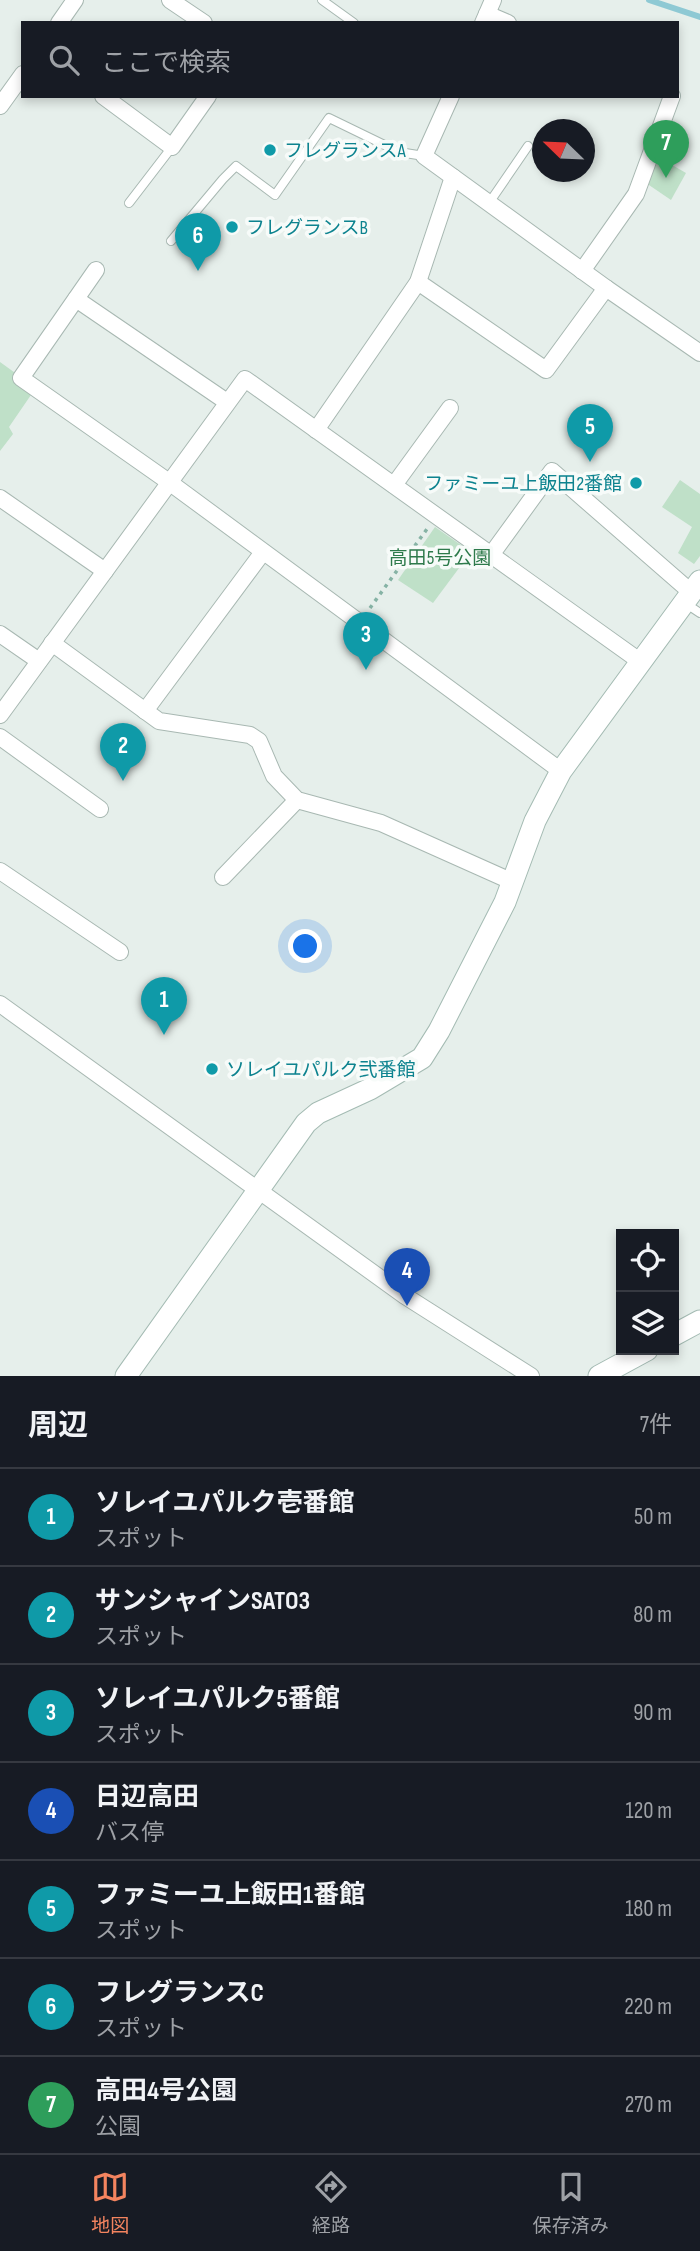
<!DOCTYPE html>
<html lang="ja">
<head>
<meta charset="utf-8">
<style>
  :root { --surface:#171b24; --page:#20242c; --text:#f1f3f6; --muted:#9ea1a6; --line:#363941; --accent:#f4845f }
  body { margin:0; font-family:"Sofia Sans Condensed","Noto Sans JP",sans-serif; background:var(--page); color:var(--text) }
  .controls { position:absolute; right:21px; bottom:21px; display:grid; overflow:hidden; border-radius:0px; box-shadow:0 4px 10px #0003 }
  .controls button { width:63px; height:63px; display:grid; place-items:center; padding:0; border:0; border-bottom:2px solid var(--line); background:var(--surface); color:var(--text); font:35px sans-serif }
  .compass { position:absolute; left:532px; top:119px; width:63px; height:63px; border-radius:50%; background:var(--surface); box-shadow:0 4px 10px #0003; rotate:293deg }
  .you { position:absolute; left:306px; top:947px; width:24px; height:24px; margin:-18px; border:5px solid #fff; border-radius:50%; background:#1a73e8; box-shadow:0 0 0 10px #1a73e833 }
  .badge { display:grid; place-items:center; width:46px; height:46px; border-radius:50%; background:var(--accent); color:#fff; font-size:23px; font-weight:700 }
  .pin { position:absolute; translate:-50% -58px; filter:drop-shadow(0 2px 4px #0008) }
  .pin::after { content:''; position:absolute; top:37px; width:24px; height:21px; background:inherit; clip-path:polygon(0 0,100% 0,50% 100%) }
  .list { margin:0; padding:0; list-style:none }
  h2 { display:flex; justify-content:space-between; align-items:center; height:91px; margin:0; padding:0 28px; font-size:30px }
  h2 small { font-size:23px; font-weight:400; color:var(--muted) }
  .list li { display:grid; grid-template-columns:46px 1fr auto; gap:21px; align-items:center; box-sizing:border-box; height:98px; padding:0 28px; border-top:2px solid var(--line) }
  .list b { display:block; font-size:26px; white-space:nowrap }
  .list p { margin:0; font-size:23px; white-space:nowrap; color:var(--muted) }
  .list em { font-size:23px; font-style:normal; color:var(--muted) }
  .icon { flex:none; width:38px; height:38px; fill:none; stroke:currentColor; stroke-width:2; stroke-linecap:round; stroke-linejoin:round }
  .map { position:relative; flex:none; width:700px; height:1376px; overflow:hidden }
  .search { position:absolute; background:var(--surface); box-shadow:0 4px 10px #0003; left:21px; right:21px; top:21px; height:77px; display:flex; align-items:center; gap:18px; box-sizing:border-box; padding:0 24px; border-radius:0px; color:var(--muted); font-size:26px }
  .sheet { height:777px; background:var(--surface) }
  nav { display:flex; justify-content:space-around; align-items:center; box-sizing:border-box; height:98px; border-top:2px solid var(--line); background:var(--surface); font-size:19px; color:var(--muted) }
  nav a { display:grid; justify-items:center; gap:4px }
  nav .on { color:var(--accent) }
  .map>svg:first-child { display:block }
</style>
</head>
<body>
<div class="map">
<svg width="700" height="1376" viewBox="0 0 700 1376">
  <rect width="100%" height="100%" fill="#e6efeb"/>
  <g fill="#bfe0c8">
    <path d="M660,158L686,173L671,200L646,183Z"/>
    <path d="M0,362L18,375L33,392L9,427L13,434L0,451Z"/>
    <path d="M680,480L700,494V556L694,564L678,553L692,527L662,507Z"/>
    <path d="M435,527L471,552L433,603L398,580Z"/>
  </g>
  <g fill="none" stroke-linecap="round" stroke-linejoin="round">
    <path stroke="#8ec9d4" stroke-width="6" d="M649,0L700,17"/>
    <g stroke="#a8b8b2" stroke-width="10">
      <g id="lane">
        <path d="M322,0L354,23"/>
        <path d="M129,203L172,147"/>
        <path d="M489,203L528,146"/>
        <path d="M171,241L223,179L236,166L275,195L329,118L399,152L424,156"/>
        <path d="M685,603L700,613"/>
      </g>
    </g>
    <g stroke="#a8b8b2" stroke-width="18">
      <g id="street">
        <path d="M170,0L204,23"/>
        <path d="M487,14L508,23"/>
        <path d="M59,23L75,0"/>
        <path d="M483,23L493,0"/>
        <path d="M103,96L172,147L208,96"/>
        <path d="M451,96L424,156L606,288L700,353"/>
        <path d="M0,106L23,74"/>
        <path d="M96,270L21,378L169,482L561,771"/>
        <path d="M582,271L636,194L672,96"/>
        <path d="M418,282L546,370L606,288"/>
        <path d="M76,299L227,402"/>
        <path d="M316,430L418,282L453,177"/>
        <path d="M394,485L450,408"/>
        <path d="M0,498L105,571"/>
        <path d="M491,555L552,471L692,593"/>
        <path d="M0,634L39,661"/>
        <path d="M52,643L159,721L250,735L259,741L274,776L297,800L381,823L513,882"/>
        <path d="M145,711L263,552"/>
        <path d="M0,715L245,379L641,662"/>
        <path d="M0,737L100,809"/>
        <path d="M0,871L120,952"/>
        <path d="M223,877L297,800"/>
        <path d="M0,1004L405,1296L531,1376"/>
      </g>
    </g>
    <g stroke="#a4bbb3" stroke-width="23">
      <g id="secondary">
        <path d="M674,1335L700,1321"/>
        <path d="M126,1376L306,1123L318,1113L370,1089L422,1058L439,1031L505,902L535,821L561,771L700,581"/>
        <path d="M599,1376L647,1350"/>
      </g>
    </g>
    <path stroke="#86b3a5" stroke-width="3.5" stroke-dasharray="3.5 5" stroke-linecap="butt" d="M370,608L427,529"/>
    <use href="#lane" stroke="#fff" stroke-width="8"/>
    <use href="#street" stroke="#fff" stroke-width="16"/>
    <use href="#secondary" stroke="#fff" stroke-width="21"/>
  </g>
  <g fill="#0f9aa8" stroke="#f7fbf9" stroke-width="2.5">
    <circle cx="270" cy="150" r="7"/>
    <circle cx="232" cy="227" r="7"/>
    <circle cx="636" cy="483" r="7"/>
    <circle cx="212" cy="1069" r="7"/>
  </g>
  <g text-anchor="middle" stroke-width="7" stroke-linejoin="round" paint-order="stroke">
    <g font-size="19" fill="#0d838f" stroke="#f7fbf9" text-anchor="start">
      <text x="284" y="157">フレグランスA</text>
      <text x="246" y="234">フレグランスB</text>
      <text x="622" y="490" text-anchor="end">ファミーユ上飯田2番館</text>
      <text x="226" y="1076">ソレイユパルク弐番館</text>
    </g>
    <g font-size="19" fill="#2d7a4b" stroke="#f7fbf9">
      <text x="440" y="564">高田5号公園</text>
    </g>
  </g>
</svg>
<div class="controls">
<button><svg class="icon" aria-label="locate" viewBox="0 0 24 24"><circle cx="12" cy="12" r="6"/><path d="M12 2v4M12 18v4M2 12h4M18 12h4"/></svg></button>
<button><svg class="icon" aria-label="layers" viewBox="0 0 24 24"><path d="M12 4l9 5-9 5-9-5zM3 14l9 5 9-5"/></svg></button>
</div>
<svg class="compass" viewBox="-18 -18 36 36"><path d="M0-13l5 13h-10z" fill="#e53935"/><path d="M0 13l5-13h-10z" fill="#9ea1a6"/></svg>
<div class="you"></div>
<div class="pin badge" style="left:164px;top:1035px;background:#0f9aa8">1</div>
<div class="pin badge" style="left:123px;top:781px;background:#0f9aa8">2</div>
<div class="pin badge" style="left:366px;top:670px;background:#0f9aa8">3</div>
<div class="pin badge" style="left:407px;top:1306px;background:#1a4fb4">4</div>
<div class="pin badge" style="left:590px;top:462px;background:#0f9aa8">5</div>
<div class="pin badge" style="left:198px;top:271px;background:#0f9aa8">6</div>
<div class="pin badge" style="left:666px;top:178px;background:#2e9e5b">7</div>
<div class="search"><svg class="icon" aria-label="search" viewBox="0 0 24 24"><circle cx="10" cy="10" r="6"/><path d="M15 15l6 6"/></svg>ここで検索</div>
</div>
<section class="sheet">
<h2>周辺<small>7件</small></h2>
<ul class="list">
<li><span class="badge" style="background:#0f9aa8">1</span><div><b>ソレイユパルク壱番館</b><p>スポット</p></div><em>50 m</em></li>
<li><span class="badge" style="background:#0f9aa8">2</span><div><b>サンシャインSATO3</b><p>スポット</p></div><em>80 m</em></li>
<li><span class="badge" style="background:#0f9aa8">3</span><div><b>ソレイユパルク5番館</b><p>スポット</p></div><em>90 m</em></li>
<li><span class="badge" style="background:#1a4fb4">4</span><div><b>日辺高田</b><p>バス停</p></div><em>120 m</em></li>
<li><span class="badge" style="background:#0f9aa8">5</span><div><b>ファミーユ上飯田1番館</b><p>スポット</p></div><em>180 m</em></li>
<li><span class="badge" style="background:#0f9aa8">6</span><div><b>フレグランスC</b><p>スポット</p></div><em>220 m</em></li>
<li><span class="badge" style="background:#2e9e5b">7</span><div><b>高田4号公園</b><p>公園</p></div><em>270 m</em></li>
</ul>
</section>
<nav>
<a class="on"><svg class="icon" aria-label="map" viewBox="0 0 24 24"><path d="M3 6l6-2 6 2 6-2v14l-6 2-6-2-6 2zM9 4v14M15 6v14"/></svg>地図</a>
<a><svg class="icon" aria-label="directions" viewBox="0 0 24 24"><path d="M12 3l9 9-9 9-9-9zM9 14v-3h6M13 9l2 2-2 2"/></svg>経路</a>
<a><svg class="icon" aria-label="saved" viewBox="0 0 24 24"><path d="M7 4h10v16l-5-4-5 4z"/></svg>保存済み</a>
</nav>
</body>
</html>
